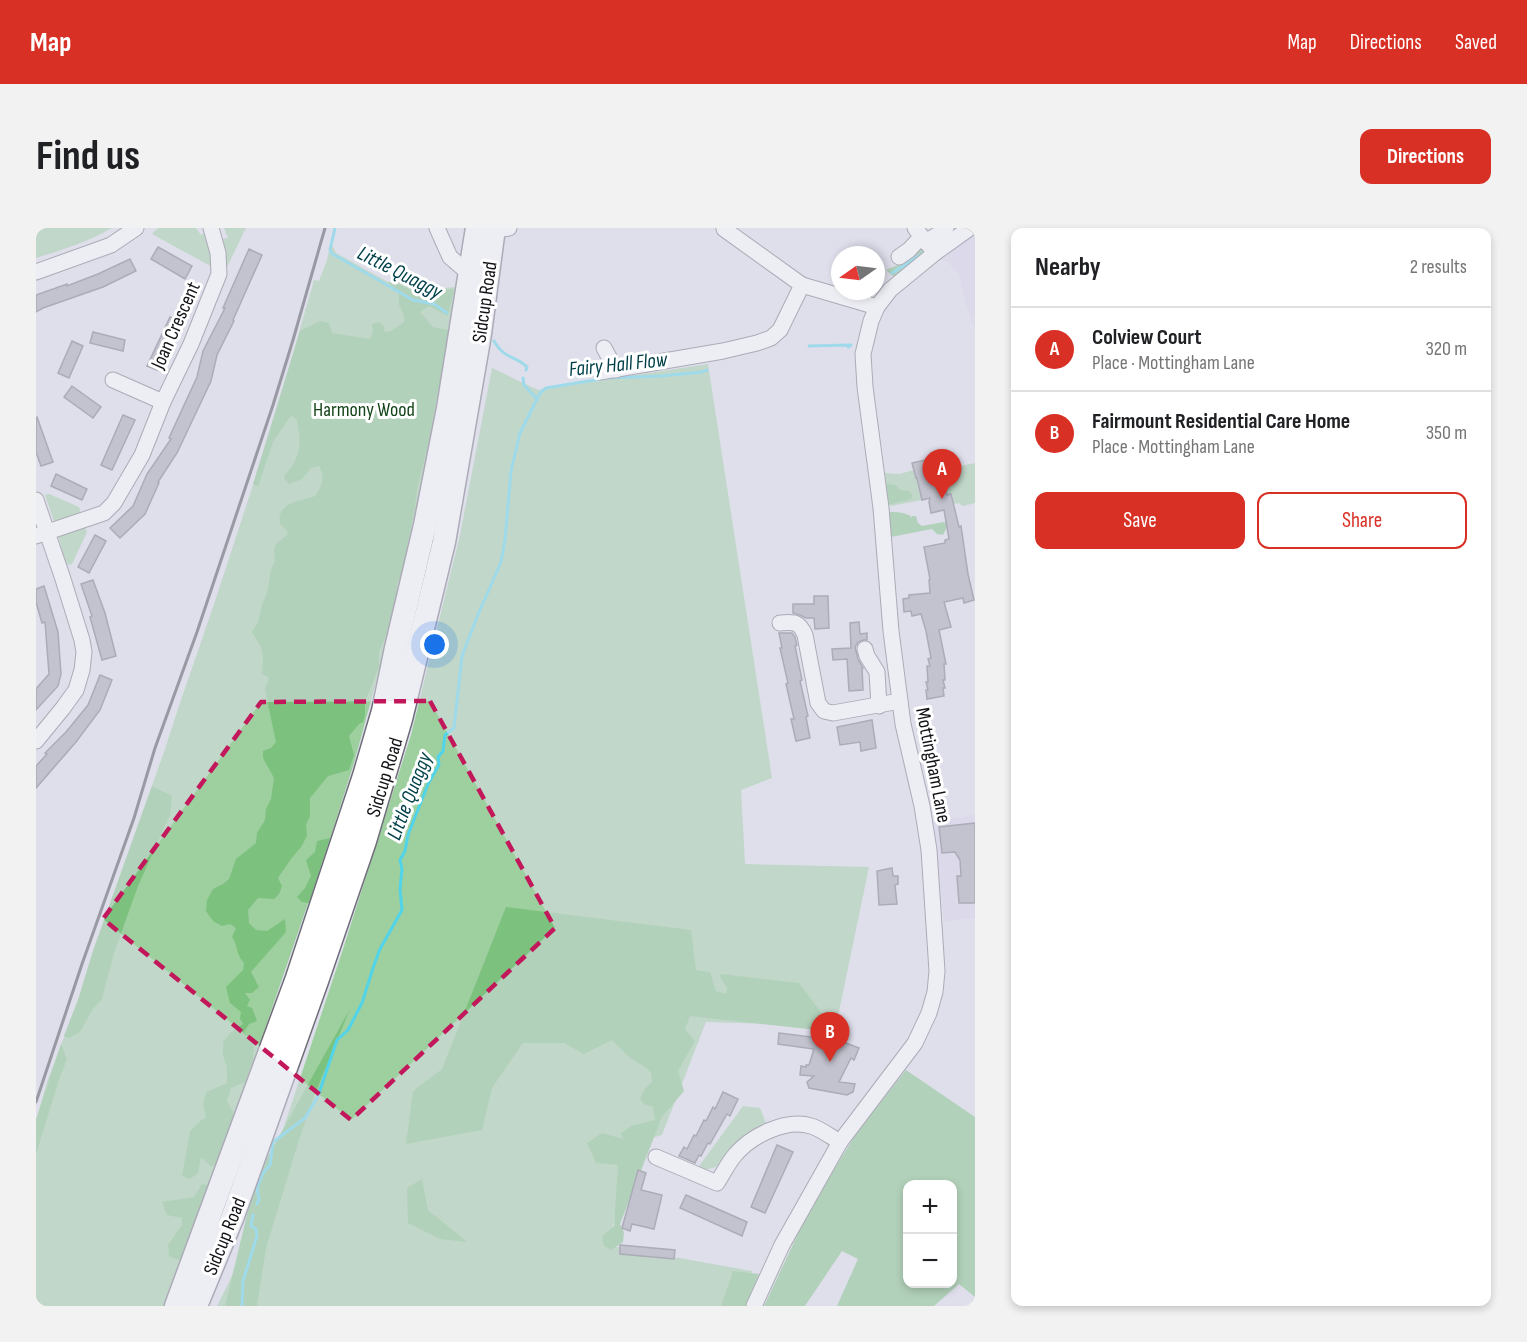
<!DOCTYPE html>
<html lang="en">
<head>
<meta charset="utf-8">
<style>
  :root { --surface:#fff; --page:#f2f2f2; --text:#202124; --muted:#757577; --line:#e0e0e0; --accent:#d93025 }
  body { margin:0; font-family:"Sofia Sans Condensed",sans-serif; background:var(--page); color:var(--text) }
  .controls { position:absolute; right:18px; bottom:18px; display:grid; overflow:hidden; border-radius:12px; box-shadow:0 3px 9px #0003 }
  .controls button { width:54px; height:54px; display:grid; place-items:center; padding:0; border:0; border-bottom:2px solid var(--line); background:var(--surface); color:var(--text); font:30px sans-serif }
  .compass { position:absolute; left:795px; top:18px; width:54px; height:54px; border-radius:50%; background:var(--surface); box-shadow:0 3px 9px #0003; rotate:256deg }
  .you { position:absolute; left:399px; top:417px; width:21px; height:21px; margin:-15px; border:4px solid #fff; border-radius:50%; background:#1a73e8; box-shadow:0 0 0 9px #1a73e833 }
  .badge { display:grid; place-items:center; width:39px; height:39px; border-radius:50%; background:var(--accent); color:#fff; font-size:20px; font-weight:700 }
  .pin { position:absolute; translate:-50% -50px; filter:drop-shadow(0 2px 3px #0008) }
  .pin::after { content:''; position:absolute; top:32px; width:21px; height:18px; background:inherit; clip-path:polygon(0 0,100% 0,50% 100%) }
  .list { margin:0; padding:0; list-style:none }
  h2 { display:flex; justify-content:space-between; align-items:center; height:78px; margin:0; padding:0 24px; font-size:26px }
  h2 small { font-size:20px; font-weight:400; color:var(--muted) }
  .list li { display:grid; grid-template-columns:39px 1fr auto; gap:18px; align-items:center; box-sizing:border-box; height:84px; padding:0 24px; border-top:2px solid var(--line) }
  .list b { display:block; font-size:22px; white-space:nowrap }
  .list p { margin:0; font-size:20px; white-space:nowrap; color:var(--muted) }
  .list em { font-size:20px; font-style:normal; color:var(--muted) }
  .actions { display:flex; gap:12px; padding:18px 24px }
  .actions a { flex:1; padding:14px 0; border:2px solid var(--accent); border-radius:12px; text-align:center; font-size:21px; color:var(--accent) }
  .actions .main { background:var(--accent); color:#fff }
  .map { position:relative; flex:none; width:939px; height:1078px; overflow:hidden; border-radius:12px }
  header { display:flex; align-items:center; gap:36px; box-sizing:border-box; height:84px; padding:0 30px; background:var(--accent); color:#fff }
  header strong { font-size:28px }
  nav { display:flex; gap:33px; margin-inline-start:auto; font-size:21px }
  .intro { display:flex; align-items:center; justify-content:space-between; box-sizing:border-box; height:144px; padding:0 36px }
  h1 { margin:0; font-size:42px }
  .button { padding:15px 27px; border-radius:12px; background:var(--accent); color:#fff; font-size:21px; font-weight:700 }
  main { display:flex; gap:36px; padding:0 36px }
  aside { flex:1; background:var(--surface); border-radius:12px; box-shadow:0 3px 9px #0003 }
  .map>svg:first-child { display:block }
</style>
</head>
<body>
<header>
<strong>Map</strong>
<nav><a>Map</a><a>Directions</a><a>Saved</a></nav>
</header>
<div class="intro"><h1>Find us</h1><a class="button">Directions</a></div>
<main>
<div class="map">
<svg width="939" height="1078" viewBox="0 0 939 1078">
  <rect width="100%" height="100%" fill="#dedfeb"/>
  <g fill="#d9d2e8">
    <path d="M939,6V102L929,72L923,46L912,34L907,31Z"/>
    <path d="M939,587V690L908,693L897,593Z"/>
  </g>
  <g fill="#9ecf9f">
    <path d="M0,0H76C52,14 26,22 0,30Z"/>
    <path d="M122,0H160L165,7L171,3L178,40L116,6Z"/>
    <path d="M188,0H210L189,43L190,33L186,11L192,10Z"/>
    <path d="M295,15L300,25L352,54H364L381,63L420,59L397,207L348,425L318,535L293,614L158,1008L143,1046L128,1078H0V892L11,854L42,772L57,723L128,524L144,475L177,379L236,199L278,52L283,53L291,32Z"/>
    <path d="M672,136L736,550L705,562L709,636L833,639L800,798L670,794L626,907L602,914L571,1017L716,1043L705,1078H181L203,1034L308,718L375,507L424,307L456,140L502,162Z"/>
    <path d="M939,235V275L927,278L923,275L918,276L916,266L911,267L907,251L883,256L886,272L855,278L852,277L851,274L848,245L863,246L878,242L880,250L915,244L918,242L919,239Z"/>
    <path d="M13,266L43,279L45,287L19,296L9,267Z"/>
    <path d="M49,298L51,304L36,336L30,337L22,307Z"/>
    <path d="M707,878L724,880L730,895L711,905L699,916L680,939L669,942L663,938Z"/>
  </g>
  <g fill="#7dc17f" fill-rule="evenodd">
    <path d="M888,17L895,26L860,51L850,42L866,35Z"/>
    <path d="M352,54L363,56L380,65L418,61L412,88L393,78L384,84L397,99L412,102L404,155L400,172L393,212L381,262L379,279L366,344L361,356L360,370L348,413L343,423V439L329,474V487L327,494L323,496L313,508L318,527L313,542L292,548L274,570V588L270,597L271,608L265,619L255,631L242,650L246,658L243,666L238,671L222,670L212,682L213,695L220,702L231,703L249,691L250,704L215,744L223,759L216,765H209L214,772L211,778L216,780L221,793L213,796L208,804L218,816L217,832L209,854L195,860L191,873L198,886L191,912L179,937L175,938L165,929L162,945L154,951L146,948L154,903L163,894L170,889C167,880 166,873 171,864L191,855V839L187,828V814L194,805L207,796L204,791L205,784L194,775L190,759L207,742L208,735C199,724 203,720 196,709L200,700L194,696L186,698L177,693L170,683L171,672L177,661L187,656L193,651L200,631L220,615L221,605L229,592L230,581L235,571L238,550L227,530V523L235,520L240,514L230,467L229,460L233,450L226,446L227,430L225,419L216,404L222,394L226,377L231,365L235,342L239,333L238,322L240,316L252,306L250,301L244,296C240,274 263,274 279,268C286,257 290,250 283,238L275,240L266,251L253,256L249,252L248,248C266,228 265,216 261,192L255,187L237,214L222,259L217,256L264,103L284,93L293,95L296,105L334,111L337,103L336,96L343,94L347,97L349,104L355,103L368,94V87L363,77V65Z"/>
    <path d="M852,256L860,257L864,262L873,263L876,267V270C872,273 871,272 867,273C862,274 859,276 853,276L850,273V258Z"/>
    <path d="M853,284C861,284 867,284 875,288L876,291V288H880L882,295L886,298L908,294L912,297L907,307L901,306L896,301L855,309L852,286Z"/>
    <path d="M116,558L136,568L134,587L102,658L78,725L66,771L57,781L44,804L33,810L28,808L42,772L57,723Z"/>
    <path d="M294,610L273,675L266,674L261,669L269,660L275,648L270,632L279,624L281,613Z"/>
    <path d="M470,679L655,702L660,742L674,744L680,763L690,766L691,760L684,749L685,746L763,755L793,795L781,802L654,788L649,801L659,813L642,843L648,863L626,889L584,996L588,1004L587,1014L575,1022L568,1018L566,1008L578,998L582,937L560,935L551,915L566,905L587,911L585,905L595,898L619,892L617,879L608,876L604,871L609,860L616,854L615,844L606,837L594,830L576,812L548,826L528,815H487L456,860L446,902L370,916L377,863L406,841Z"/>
    <path d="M314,781L278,868L263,912L230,1020L221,1078H189L215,970L231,930Z"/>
    <path d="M25,816L31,831L23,852L0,926V892Z"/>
    <path d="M870,842L939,889V1069L923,1056L898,1078H801L822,1031L806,1023L769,1078H728L776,976L824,900ZM872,956H916V1056H872Z"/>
    <path d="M386,951L392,982L431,1014L404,1011L372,995L371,960Z"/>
    <path d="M166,956L175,958L145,1032L140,1031L133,1028L132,1017L146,997V990L131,987L126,974L158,969Z"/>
    <path d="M697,1043L723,1046L710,1078H685Z"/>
  </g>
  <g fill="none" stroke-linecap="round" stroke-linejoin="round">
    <g stroke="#51d4e9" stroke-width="3">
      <path d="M299,0L294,22L295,25L377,72L398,76L411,85"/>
      <path d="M856,45L889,24"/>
      <path d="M458,113C469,132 479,127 491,139L490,142"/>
      <path d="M773,118L815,117L812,119"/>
      <path d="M572,150L626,148L666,144L671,142"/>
      <path d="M501,171L505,164L510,160L565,151"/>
      <path d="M221,976L223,971L221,960L227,945L234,937L237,914L269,890L282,868L301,812L312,802L326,775L338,737L344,721L366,682L364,661L366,641L364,632L369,623L372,607L392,556L403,537L402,529L407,523L409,507L418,500L426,428L441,389L465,334L469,312L475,243L484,205L501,171L488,157L487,150"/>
      <path d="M206,1078L207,1053L221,1008L220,1001L215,998L217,987"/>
    </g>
  </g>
  <g fill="#a2a2ae" stroke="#6e6f79" stroke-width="1.5">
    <path d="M122,19L156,38L149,51L115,31Z"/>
    <path d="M213,21L226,27L197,92L198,93L181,127L175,153L141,225L122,254L123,255L109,286L84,310L74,300L97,278L111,246L135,211L133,210L161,149L167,123L189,80H187Z"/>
    <path d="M94,31L100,43L67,59L7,80L0,84V67L31,56V58L62,46Z"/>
    <path d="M134,89L144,93L121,142L111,138Z"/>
    <path d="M57,104L89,112L87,123L54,115Z"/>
    <path d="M36,113L47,118L33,150L22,145Z"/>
    <path d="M36,158L65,179L57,190L28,169Z"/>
    <path d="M87,187L99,192L76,242L65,237Z"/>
    <path d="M1,189L17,234L5,238L0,224V190Z"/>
    <path d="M894,231L899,253L907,251L911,267L915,266L923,299L925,298L932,346L938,372L928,375L927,370L908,374L915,399L903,402L910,436H908L909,452H907L909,460H907L908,468L891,471L890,462H892L890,454H892L891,438H894L892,431L895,430L890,403L885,386L876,388L875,383L868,384L867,371L873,370V367L894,365L893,352L894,351L888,319L909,315V312L913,311L908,282L895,285L893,274L894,270L886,272L881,250H880L876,235Z"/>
    <path d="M20,246L51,261L46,272L15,258Z"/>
    <path d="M59,307L70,313L53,345L42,339Z"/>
    <path d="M57,352L69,385L80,428L66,432L54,389L56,388L45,356Z"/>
    <path d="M8,358L22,404L25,446L22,458L0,482V461L13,446L9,394L6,395L0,374V361Z"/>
    <path d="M778,368H792L793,400L779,401L778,390H770L764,387L757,385V376H778Z"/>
    <path d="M823,394L824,406L831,405V412H827L822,414L819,419L822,431L827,440H826L827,462L813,463L811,431L797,432L796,421L815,420L814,395Z"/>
    <path d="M743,405H756L759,409L761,417L759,418L766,452L764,453L772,488L770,489L774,510L760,513L755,491H758L750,456L752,455L744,420H746Z"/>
    <path d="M64,447L76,452L64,482L40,514L0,560V538L11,526L9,525L30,504L52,477Z"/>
    <path d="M836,492L840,520L825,523L824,514L804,517L801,499Z"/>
    <path d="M939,595V675H923L921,648H925L924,632L919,624L906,625L903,599Z"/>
    <path d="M856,640L857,648H862V656L859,657L861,676L843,677L841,643Z"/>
    <path d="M743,805L783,810L786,806L823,820L818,832L815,830L803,854L819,856L817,864L811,867L773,860L771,854L778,848L764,847L765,838L770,839V837H773L778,821L742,816Z"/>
    <path d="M687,864L702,871L694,888L691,886L674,916L672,915L665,928L663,927L659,935L643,928L648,919L651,921L658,907L660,908L668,892L670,893L677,879L679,881Z"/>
    <path d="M741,917L757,924L729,985L715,979Z"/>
    <path d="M602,942L610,945L605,962L626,967L618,1001L596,996L594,1003L586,1000Z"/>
    <path d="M650,967L711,994L706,1008L644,980Z"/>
    <path d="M584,1017L639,1022L638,1031L584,1026Z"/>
  </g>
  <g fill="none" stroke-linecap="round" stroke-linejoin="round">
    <g stroke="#6e6e79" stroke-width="17">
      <g id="minor">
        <path d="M401,0L414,29L435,47"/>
        <path d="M879,0L899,25"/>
        <path d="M688,1L766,57L841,79"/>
        <path d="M458,2L473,0"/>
        <path d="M889,14L901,7L910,0"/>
        <path d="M863,29L873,22L885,9"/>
        <path d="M0,44L75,17L100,0"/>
        <path d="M568,120L580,142"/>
        <path d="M564,144L687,123L721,115L735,110L744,102L766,57"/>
        <path d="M77,152L127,174"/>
        <path d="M0,272L26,348L46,412L48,424L46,442L40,462L27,480L0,513"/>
        <path d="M0,308L68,285L78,275L106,227L127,174L155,116L183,46L182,25L175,0"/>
        <path d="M744,395C758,394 763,393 769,407L782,475L788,483L797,485L864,473"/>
        <path d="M829,421L831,428L841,444L843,478"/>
        <path d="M620,929L681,955C687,946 692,935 699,927C715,908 750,890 775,898C785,901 795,909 804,914"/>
        <path d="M718,1078L746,1017L804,914L879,815L893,785L899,764L901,743L893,622L886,578L867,496L864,473L855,403L845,280L829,159L827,126L835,93L841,79L854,62L899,25L934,0"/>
      </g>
    </g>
    <g stroke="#6e6e79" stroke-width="25">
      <g id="highway">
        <path d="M140,1078L261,750L328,548L347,483L360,420L389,297L412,180L441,0"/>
        <path d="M160,1078L197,988L281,753L329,613L365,491L408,314L444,106L458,0"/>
      </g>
    </g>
    <use href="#minor" stroke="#fff" stroke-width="15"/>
    <use href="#highway" stroke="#fff" stroke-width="22"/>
    <path stroke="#46464c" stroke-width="3" d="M0,874L46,736L98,590L119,520L161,404L237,177L257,112L289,0"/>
  </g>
  <path d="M0 0H939V1078H0ZM394,473L519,700L315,892L67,691L225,474Z" fill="#dedfeb" fill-opacity=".55" fill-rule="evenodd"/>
  <path fill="none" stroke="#c2185b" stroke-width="4.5" stroke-dasharray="12 8" stroke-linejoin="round" d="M394,473L519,700L315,892L67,691L225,474Z"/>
  <g text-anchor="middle" stroke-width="6" stroke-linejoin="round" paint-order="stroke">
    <g font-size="20" fill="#131317" stroke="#fff">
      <text transform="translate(448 74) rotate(-82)" y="7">Sidcup Road</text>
      <text transform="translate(139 97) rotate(-66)" y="7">Joan Crescent</text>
      <text transform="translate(898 537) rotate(79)" y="7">Mottingham Lane</text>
      <text transform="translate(348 549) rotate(-73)" y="7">Sidcup Road</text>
      <text transform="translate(188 1008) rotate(-68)" y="7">Sidcup Road</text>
    </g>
    <g font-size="20" fill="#134318" stroke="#fff">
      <text x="328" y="188">Harmony Wood</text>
    </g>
    <g font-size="21" font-style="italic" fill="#014049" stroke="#fff">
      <text transform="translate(364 44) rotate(27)" y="7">Little Quaggy</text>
      <text transform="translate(582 136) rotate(-6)" y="7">Fairy Hall Flow</text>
      <text transform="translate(373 568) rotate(-69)" y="7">Little Quaggy</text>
    </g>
  </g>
</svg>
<div class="controls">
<button>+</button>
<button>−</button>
</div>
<svg class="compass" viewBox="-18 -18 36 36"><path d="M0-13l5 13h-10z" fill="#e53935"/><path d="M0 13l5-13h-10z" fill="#757577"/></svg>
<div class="you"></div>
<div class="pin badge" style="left:906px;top:271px">A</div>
<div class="pin badge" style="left:794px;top:834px">B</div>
</div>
<aside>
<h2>Nearby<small>2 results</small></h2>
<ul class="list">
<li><span class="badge">A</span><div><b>Colview Court</b><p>Place · Mottingham Lane</p></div><em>320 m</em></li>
<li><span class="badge">B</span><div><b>Fairmount Residential Care Home</b><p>Place · Mottingham Lane</p></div><em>350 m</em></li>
</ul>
<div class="actions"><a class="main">Save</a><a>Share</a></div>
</aside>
</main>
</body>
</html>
